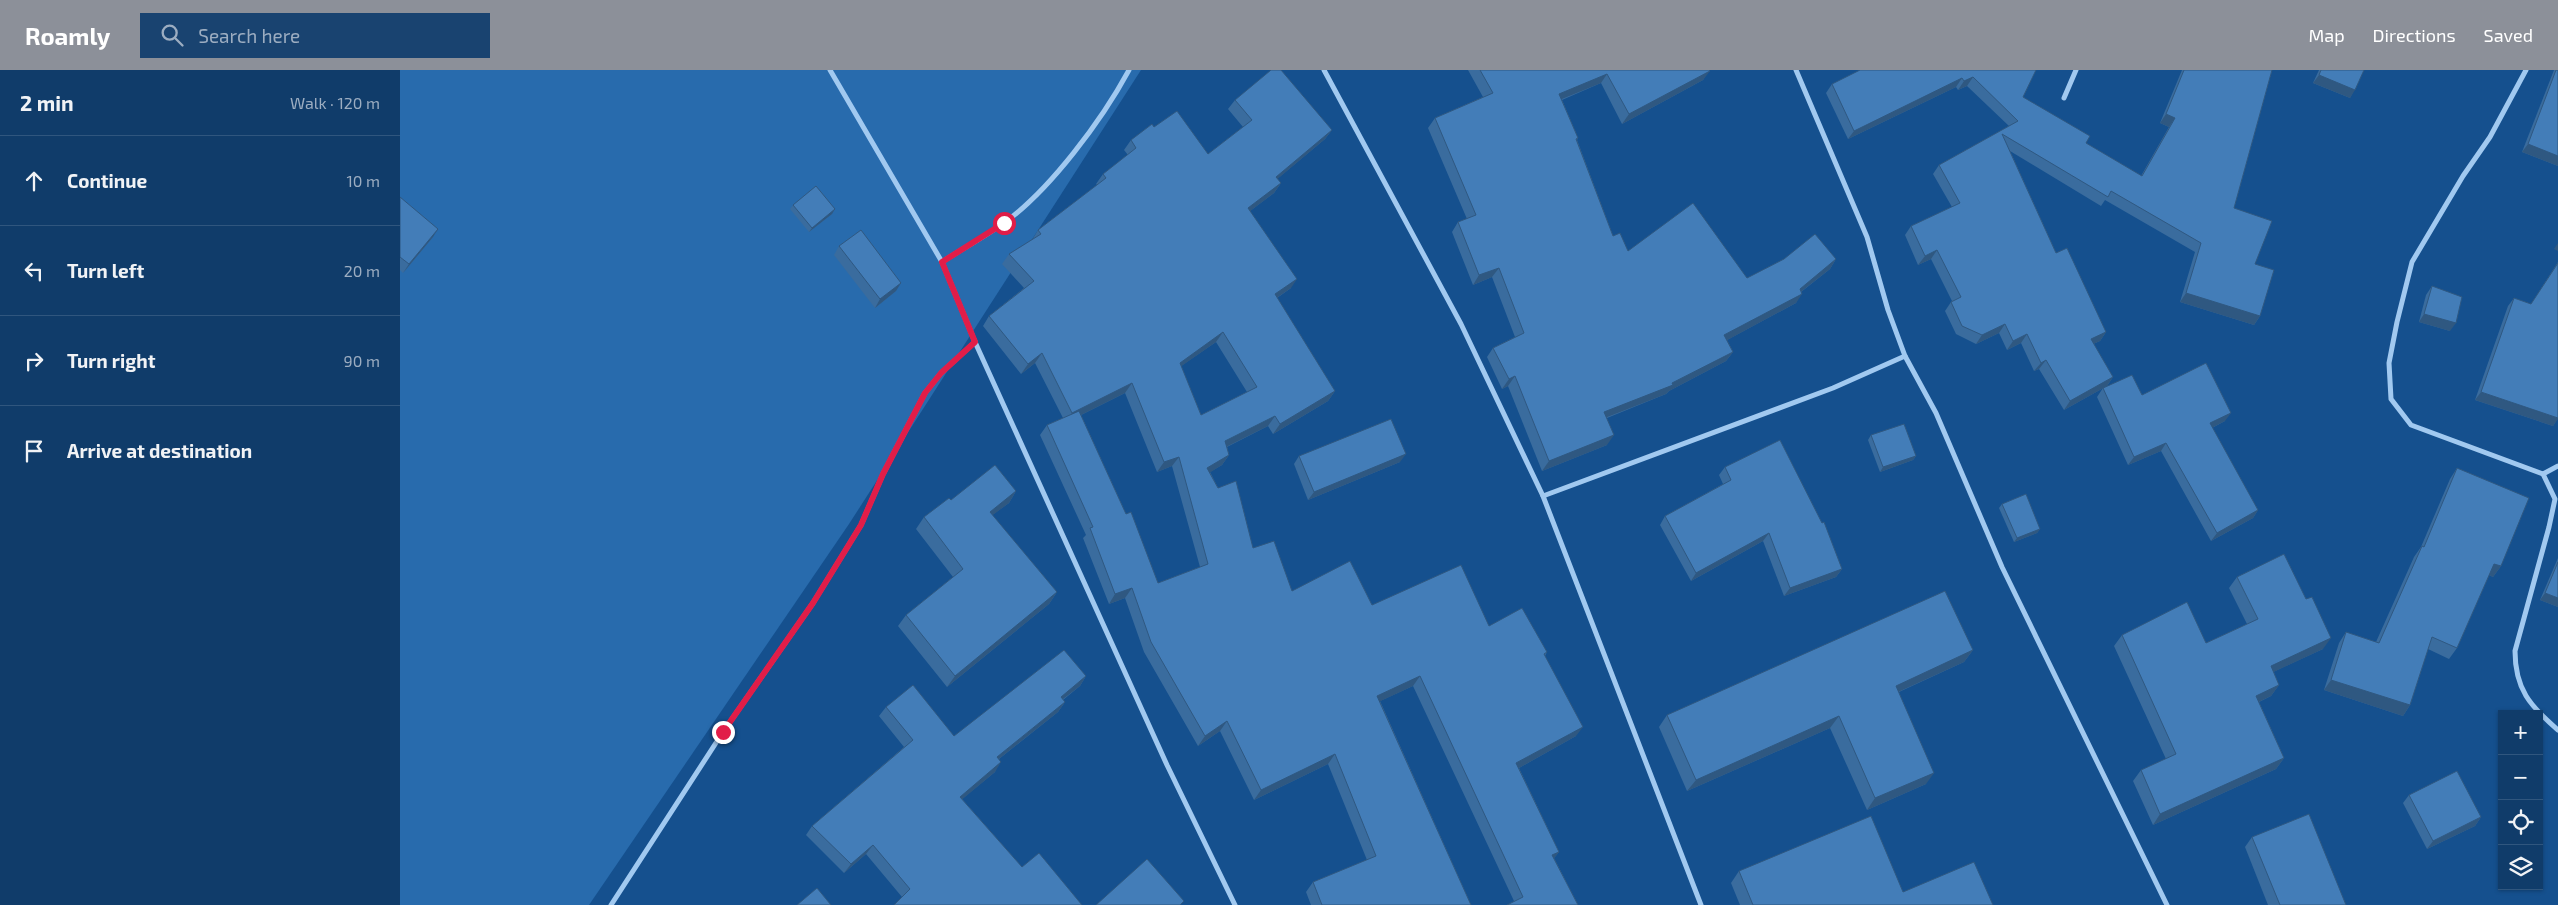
<!DOCTYPE html>
<html lang="en">
<head>
<meta charset="utf-8">
<style>
  :root { --surface:#103c6a; --page:#194370; --text:#f1f3f6; --muted:#9cadc1; --line:#30567e; --accent:#8c9099 }
  body { margin:0; font-family:"Exo 2",sans-serif; background:var(--page); color:var(--text) }
  .controls { position:absolute; right:15px; bottom:15px; display:grid; overflow:hidden; border-radius:0px; box-shadow:0 1px 4px #0004 }
  .controls button { width:45px; height:45px; display:grid; place-items:center; padding:0; border:0; border-bottom:1px solid var(--line); background:var(--surface); color:var(--text); font:25px sans-serif }
  .stop { position:absolute; width:15px; height:15px; margin:-11px; border:4px solid #e11d48; border-radius:50%; background:#fff }
  .stop.end { background:#e11d48; border-color:#fff; box-shadow:0 1px 5px #0008 }
  .list { margin:0; padding:0; list-style:none }
  h2 { display:flex; justify-content:space-between; align-items:center; height:65px; margin:0; padding:0 20px; font-size:21px }
  h2 small { font-size:16px; font-weight:400; color:var(--muted) }
  .list li { display:grid; grid-template-columns:32px 1fr auto; gap:15px; align-items:center; box-sizing:border-box; height:90px; padding:0 20px; border-top:1px solid var(--line) }
  .list b { display:block; font-size:19px; white-space:nowrap }
  .list em { font-size:16px; font-style:normal; color:var(--muted) }
  .icon { flex:none; width:28px; height:28px; fill:none; stroke:currentColor; stroke-width:2; stroke-linecap:round; stroke-linejoin:round }
  .map { position:relative; flex:none; width:2158px; height:835px; overflow:hidden }
  header { display:flex; align-items:center; gap:30px; box-sizing:border-box; height:70px; padding:0 25px; background:var(--accent); color:#fff }
  header strong { font-size:24px }
  nav { display:flex; gap:28px; margin-inline-start:auto; font-size:18px }
  .search { width:350px; height:45px; background:var(--page); display:flex; align-items:center; gap:12px; box-sizing:border-box; padding:0 18px; border-radius:0px; color:var(--muted); font-size:19px }
  main { display:flex }
  aside { flex:1; background:var(--surface) }
  .map>svg:first-child { display:block }
</style>
</head>
<body>
<header>
<strong>Roamly</strong>
<div class="search"><svg class="icon" aria-label="search" viewBox="0 0 24 24"><circle cx="10" cy="10" r="6"/><path d="M15 15l6 6"/></svg>Search here</div>
<nav><a>Map</a><a>Directions</a><a>Saved</a></nav>
</header>
<main>
<aside>
<h2>2 min<small>Walk · 120 m</small></h2>
<ul class="list">
<li><svg class="icon" aria-label="ahead" viewBox="0 0 24 24"><path d="M12 20V5M6 11l6-6 6 6"/></svg><div><b>Continue</b></div><em>10 m</em></li>
<li><svg class="icon" aria-label="left" viewBox="0 0 24 24"><path d="M17 20v-9H6M10 6l-5 5 5 5"/></svg><div><b>Turn left</b></div><em>20 m</em></li>
<li><svg class="icon" aria-label="right" viewBox="0 0 24 24"><path d="M7 20v-9h11M14 6l5 5-5 5"/></svg><div><b>Turn right</b></div><em>90 m</em></li>
<li><svg class="icon" aria-label="arrive" viewBox="0 0 24 24"><path d="M6 21V4h12l-3 4 3 4H6"/></svg><div><b>Arrive at destination</b></div></li>
</ul>
</aside>
<div class="map">
<svg width="2158" height="835" viewBox="0 0 2158 835">
  <rect width="100%" height="100%" fill="#15508e"/>
  <path fill="#286bad" d="M0,0H741L449,454L189,835H0Z"/>
  <g fill="none" stroke-linecap="round" stroke-linejoin="round">
    <g stroke="#a1c9f0" stroke-width="5">
      <path d="M430,0L542,192L575,272L767,695L835,835"/>
      <path d="M924,0L1061,254L1143,426L1301,835"/>
      <path d="M1396,0L1467,167L1488,240L1505,286L1536,343L1602,497L1767,835"/>
      <path d="M2126,0L2090,67L2063,106L2012,192L1997,252L1989,293L1991,329L2011,355L2143,404L2158,396"/>
      <path d="M1664,28L1676,0"/>
      <path d="M542,192C562,179 584,167 604,153C650,120 702,50 729,0"/>
      <path d="M2143,404L2155,429L2149,457L2115,581C2115,619 2130,636 2158,660"/>
      <path d="M1143,426L1433,318L1505,286"/>
      <path d="M211,835L323,662L413,533L461,455L483,404L525,323L541,303L575,272"/>
    </g>
  </g>
  <g fill="#3a6c9e" fill-rule="evenodd">
    <path d="M1068,0H1309L1303,10L1222,54L1201,13L1162,30L1178,68L1177,70L1213,166L1228,181L1347,208L1436,189L1430,199L1401,222L1396,233L1327,270L1333,282L1326,291L1269,321L1266,324L1207,348V375L1142,401L1108,316L1102,319L1087,287L1093,278L1115,267L1092,207L1073,215L1052,162L1058,152L1067,149L1028,58L1035,48L1083,27Z"/>
    <path d="M1636,0L1623,27L1686,73L1741,106L1769,57L1760,53L1782,0H1872L1834,138L1855,194L1860,246L1854,255L1780,232L1795,182L1705,130L1701,136L1610,81L1656,183L1706,262L1700,271L1693,274L1713,307L1707,316L1664,340L1639,299L1634,301L1621,273L1607,280L1599,263L1576,274L1556,264L1545,241L1551,232L1552,231L1531,189L1518,195L1505,165L1511,156L1552,137L1533,104L1539,95L1609,56L1567,16L1558,20L1556,17L1448,69L1426,23L1432,14Z"/>
    <path d="M1919,0H1964L1950,28L1913,13Z"/>
    <path d="M2154,0H2158V96L2122,82Z"/>
    <path d="M835,30L932,60L925,69L877,109L881,113L874,123L850,141L891,218L877,228L935,321L928,331L873,364L868,356L827,377L829,385L822,395L810,402L818,418L853,478L892,521L1089,556L1147,582L1145,586L1176,666L1119,698L1159,782L1154,788L1178,835L1114,831L1013,616L980,631L1071,835H911L906,822L913,812L967,790L928,694L854,730L820,661L798,676L744,582L725,528L709,534L683,468L686,465L640,365L647,355L663,348L635,293L621,304L583,256L589,246L624,218L602,194L609,184L632,170L638,160L697,115L696,114L703,104L728,85L724,80L731,70L754,57L808,84L843,57L828,39ZM816,272L847,322L801,345L781,296ZM725,323L757,402L772,396L800,497L758,513L726,444L681,345Z"/>
    <path d="M0,127L33,167L3,203L0,200Z"/>
    <path d="M393,135L432,144L409,162L390,139Z"/>
    <path d="M439,176L496,221L475,238L434,185Z"/>
    <path d="M2158,192V348L2153,356L2075,330L2108,236L2114,228L2131,234Z"/>
    <path d="M2032,216L2050,261L2019,252L2026,225Z"/>
    <path d="M1703,318L1742,325L1825,351L1812,358L1858,440L1853,448L1811,471L1761,381L1728,395L1697,327Z"/>
    <path d="M1471,365L1516,386L1513,390L1480,402L1468,370Z"/>
    <path d="M899,386L1000,392L908,430L894,394Z"/>
    <path d="M1325,397L1442,499L1436,507L1384,526L1363,471L1291,511L1260,455L1265,446L1323,414L1319,405Z"/>
    <path d="M2057,398L2101,496L2093,507L2089,505L2057,578L2049,589L2028,579L2010,635L2003,646L1924,620L1939,573L1946,562L1976,572L2014,487L2021,477L2050,409Z"/>
    <path d="M616,421L609,433L592,445L657,522L649,534L547,617L498,556L506,545L553,507L516,459L524,447L551,430Z"/>
    <path d="M1602,434L1640,459L1637,463L1614,472L1599,438Z"/>
    <path d="M2158,488V537L2140,530Z"/>
    <path d="M1837,507L1923,579L1873,602L1879,615L1871,626L1859,632L1884,688L1876,699L1753,755L1733,711L1741,700L1766,689L1714,576L1722,565L1806,573L1847,554L1829,518Z"/>
    <path d="M1573,580L1564,592L1499,622L1526,714L1467,740L1430,658L1287,721L1259,657L1267,645Z"/>
    <path d="M686,606L680,616L663,630L665,632L658,642L599,689L595,702L562,729L622,797L682,835L502,827L466,784L444,803L406,765L412,756L504,677L479,646L486,637L554,666Z"/>
    <path d="M2009,725L2081,747L2075,756L2027,779L2003,733Z"/>
    <path d="M1852,767L1946,835H1868L1845,777Z"/>
    <path d="M1339,801L1503,822L1593,835H1340L1331,813Z"/>
  </g>
  <g fill="#2f5881">
    <path d="M1310,1L1303,10L1222,54L1229,44Z"/>
    <path d="M1207,4L1201,13L1152,33L1159,24Z"/>
    <path d="M1919,5L1955,20L1950,28L1913,13Z"/>
    <path d="M1573,7L1567,16L1558,20L1564,11Z"/>
    <path d="M1562,8L1556,17L1448,69L1454,61Z"/>
    <path d="M1766,44L1775,48L1769,57L1760,53Z"/>
    <path d="M932,60L925,69L869,116L876,107Z"/>
    <path d="M2128,74L2158,86V96L2122,82Z"/>
    <path d="M881,113L874,123L841,148L848,138Z"/>
    <path d="M435,139L432,144L409,162L412,158Z"/>
    <path d="M38,159L33,167L3,203L9,194Z"/>
    <path d="M2158,173V181L2154,179Z"/>
    <path d="M1537,180L1531,189L1518,195L1525,186Z"/>
    <path d="M1436,189L1430,199L1393,228L1400,219Z"/>
    <path d="M1099,198L1092,207L1073,215L1079,205Z"/>
    <path d="M897,209L891,218L868,234L875,224Z"/>
    <path d="M501,213L496,221L475,238L480,229Z"/>
    <path d="M1786,223L1860,246L1854,255L1780,232Z"/>
    <path d="M1402,224L1396,233L1318,275L1324,265Z"/>
    <path d="M2024,244L2056,253L2050,261L2019,252Z"/>
    <path d="M1605,254L1599,263L1576,274L1582,265Z"/>
    <path d="M823,262L816,272L773,302L780,293Z"/>
    <path d="M1706,262L1700,271L1684,278L1691,269Z"/>
    <path d="M1627,264L1621,273L1607,280L1613,271Z"/>
    <path d="M1333,282L1326,291L1269,321L1266,324L1197,351L1204,342L1272,313Z"/>
    <path d="M642,283L635,293L621,304L628,294Z"/>
    <path d="M1646,290L1639,299L1634,301L1641,293Z"/>
    <path d="M1115,306L1108,316L1102,319L1109,309Z"/>
    <path d="M1713,307L1707,316L1664,340L1670,331Z"/>
    <path d="M732,313L725,323L665,353L672,343Z"/>
    <path d="M935,321L928,331L873,364L880,354Z"/>
    <path d="M2081,322L2158,348V349L2153,356L2075,330Z"/>
    <path d="M1831,343L1825,351L1804,362L1810,353Z"/>
    <path d="M875,346L868,356L818,381L825,371Z"/>
    <path d="M1214,365L1207,375L1142,401L1149,391Z"/>
    <path d="M1766,373L1761,381L1728,395L1734,387Z"/>
    <path d="M1006,384L1000,392L908,430L914,422Z"/>
    <path d="M829,385L822,395L801,408L807,398Z"/>
    <path d="M1516,386L1513,390L1480,402L1483,397Z"/>
    <path d="M779,387L772,396L757,402L764,392Z"/>
    <path d="M616,421L609,433L582,453L590,442Z"/>
    <path d="M1858,440L1853,448L1811,471L1817,463Z"/>
    <path d="M1640,459L1637,463L1614,472L1617,468Z"/>
    <path d="M1369,463L1363,471L1291,511L1296,503Z"/>
    <path d="M2094,494L2101,496L2093,507L2087,504Z"/>
    <path d="M1442,499L1436,507L1384,526L1390,518Z"/>
    <path d="M732,518L725,528L709,534L715,524Z"/>
    <path d="M657,522L649,534L547,617L555,606Z"/>
    <path d="M2145,523L2158,528V537L2140,530Z"/>
    <path d="M1931,568L1923,579L1863,607L1871,596Z"/>
    <path d="M1573,580L1564,592L1487,627L1496,616Z"/>
    <path d="M686,606L680,616L654,636L661,627Z"/>
    <path d="M1020,606L1013,616L970,636L977,626Z"/>
    <path d="M1931,610L2010,635L2003,646L1924,620Z"/>
    <path d="M1879,615L1871,626L1848,637L1856,626Z"/>
    <path d="M665,632L658,642L590,696L597,687Z"/>
    <path d="M1439,646L1430,658L1287,721L1296,710Z"/>
    <path d="M827,651L820,661L798,676L805,666Z"/>
    <path d="M1183,657L1176,666L1110,703L1116,693Z"/>
    <path d="M935,684L928,694L854,730L861,720Z"/>
    <path d="M1884,688L1876,699L1753,755L1760,744Z"/>
    <path d="M601,692L595,702L553,737L560,727Z"/>
    <path d="M1534,703L1526,714L1467,740L1475,728Z"/>
    <path d="M2081,747L2075,756L2027,779L2033,771Z"/>
    <path d="M473,775L466,784L444,803L451,794Z"/>
    <path d="M1159,782L1152,791V785Z"/>
  </g>
  <g fill="#437db8" stroke="#2f5881" fill-rule="evenodd">
    <path d="M871,0H881L932,60L876,107L881,113L848,138L897,209L875,224L935,321L880,354L875,346L825,371L829,385L807,398L818,418L836,411L853,478L874,471L892,521L950,491L972,535L1061,495L1089,556L1122,538L1147,582L1144,584L1183,657L1116,693L1159,782L1152,785L1178,835H1107L1123,827L1020,606L977,626L1071,835H922L913,812L976,786L935,684L861,720L827,651L805,666L751,572L732,518L715,524L690,458L693,457L647,355L679,341L726,444L731,442L758,513L808,494L779,387L764,392L732,313L672,343L642,283L628,294L589,246L634,211L609,184L641,164L638,160L706,108L703,104L736,78L731,70L752,54L754,57L777,41L808,84L852,50L835,30ZM823,262L857,317L801,345L780,293Z"/>
    <path d="M1080,0H1309L1310,1L1229,44L1207,4L1159,24L1178,68L1176,69L1213,166L1220,163L1228,181L1293,133L1347,208L1384,189L1415,164L1436,189L1400,219L1402,224L1324,265L1333,282L1272,313L1273,315L1204,342L1214,365L1149,391L1115,306L1109,309L1093,278L1124,263L1099,198L1079,205L1058,152L1076,145L1035,48L1093,23Z"/>
    <path d="M1460,0H1636L1623,27L1690,66L1686,73L1742,106L1775,48L1766,44L1784,0H1872L1834,138L1872,151L1855,194L1874,200L1860,246L1786,223L1801,173L1711,121L1708,127L1602,64L1656,183L1667,178L1706,262L1691,269L1713,307L1670,331L1646,290L1641,293L1627,264L1613,271L1605,254L1582,265L1562,256L1551,232L1561,227L1537,180L1525,186L1511,156L1560,133L1539,95L1618,51L1573,7L1564,11L1562,8L1454,61L1432,14Z"/>
    <path d="M1921,0H1964L1955,20L1919,5Z"/>
    <path d="M2156,0H2158V86L2128,74Z"/>
    <path d="M416,116L435,139L412,158L393,135Z"/>
    <path d="M0,127L38,159L9,194L0,187Z"/>
    <path d="M461,160L501,213L480,229L439,176Z"/>
    <path d="M2158,193V348L2081,322L2114,228L2131,234Z"/>
    <path d="M2032,216L2062,227L2056,253L2024,244Z"/>
    <path d="M1806,293L1831,343L1810,353L1858,440L1817,463L1766,373L1734,387L1703,318L1732,305L1742,325Z"/>
    <path d="M991,349L1006,384L914,422L899,386Z"/>
    <path d="M1504,354L1516,386L1483,397L1471,365Z"/>
    <path d="M1380,370L1422,453L1424,452L1442,499L1390,518L1369,463L1296,503L1265,446L1331,410L1325,397Z"/>
    <path d="M595,395L616,421L590,442L657,522L555,606L506,545L563,499L524,447L549,428L551,430Z"/>
    <path d="M2057,398L2129,428L2101,496L2094,494L2057,578L2032,567L2010,635L1931,610L1946,562L1979,573L2022,476L2024,477Z"/>
    <path d="M1626,424L1640,459L1617,468L1602,434Z"/>
    <path d="M1884,484L1906,529L1912,527L1931,568L1871,596L1879,615L1856,626L1884,688L1760,744L1741,700L1776,684L1722,565L1787,532L1806,573L1858,549L1837,507Z"/>
    <path d="M2158,492V528L2145,523Z"/>
    <path d="M1545,521L1573,580L1496,616L1534,703L1475,728L1439,646L1296,710L1267,645Z"/>
    <path d="M664,580L686,606L661,627L665,632L597,687L601,692L560,727L622,797L639,783L682,835H494L510,819L473,775L451,794L412,756L513,670L486,637L513,615L554,666Z"/>
    <path d="M2057,701L2081,747L2033,771L2009,725Z"/>
    <path d="M1909,744L1946,835H1880L1852,767Z"/>
    <path d="M1471,746L1503,822L1574,792L1593,835H1353L1339,801Z"/>
    <path d="M747,789L784,831L780,835H696Z"/>
    <path d="M417,818L431,835H397Z"/>
  </g>
  <g fill="none" stroke-linecap="round" stroke-linejoin="round">
    <path stroke="#e11d48" stroke-width="6" d="M323,662L413,533L461,455L483,404L525,323L541,303L575,272L542,192L604,153"/>
  </g>
</svg>
<div class="controls">
<button>+</button>
<button>−</button>
<button><svg class="icon" aria-label="locate" viewBox="0 0 24 24"><circle cx="12" cy="12" r="6"/><path d="M12 2v4M12 18v4M2 12h4M18 12h4"/></svg></button>
<button><svg class="icon" aria-label="layers" viewBox="0 0 24 24"><path d="M12 4l9 5-9 5-9-5zM3 14l9 5 9-5"/></svg></button>
</div>
<div class="stop" style="left:604px;top:153px"></div>
<div class="stop end" style="left:323px;top:662px"></div>
</div>
</main>
</body>
</html>
